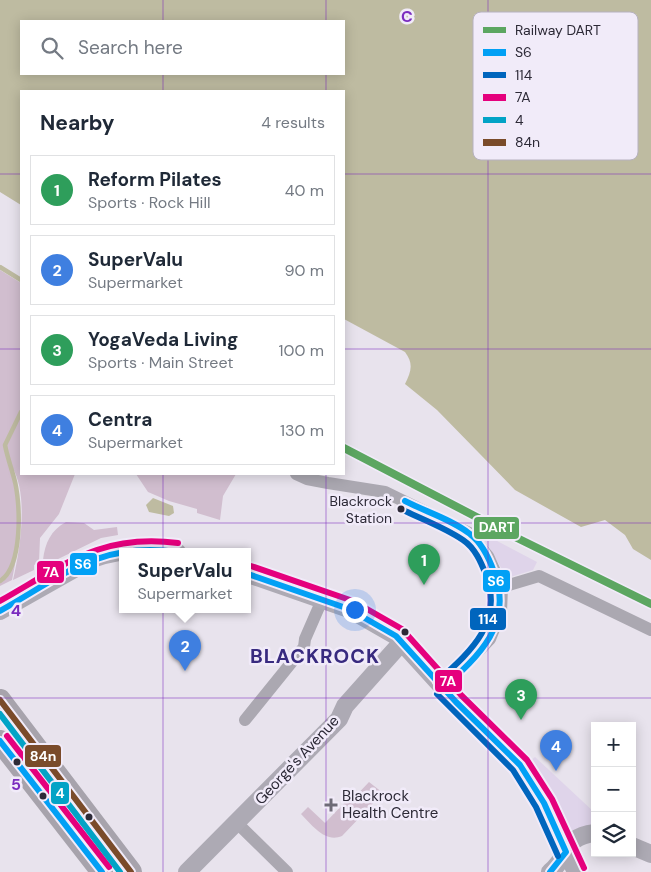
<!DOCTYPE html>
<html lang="en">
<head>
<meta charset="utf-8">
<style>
  :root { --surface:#fff; --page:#f6f6f7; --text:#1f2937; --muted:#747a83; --line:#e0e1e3; --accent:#6e6b77 }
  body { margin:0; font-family:"DM Sans",sans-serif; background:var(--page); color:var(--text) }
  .controls { position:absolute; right:15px; bottom:15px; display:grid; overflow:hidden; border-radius:0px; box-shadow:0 2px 12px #0003 }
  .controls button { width:45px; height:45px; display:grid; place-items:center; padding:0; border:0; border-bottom:1px solid var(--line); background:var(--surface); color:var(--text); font:25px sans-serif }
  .you { position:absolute; left:354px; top:609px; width:18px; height:18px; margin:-12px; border:4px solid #fff; border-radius:50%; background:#1a73e8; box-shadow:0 0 0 8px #1a73e833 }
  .badge { display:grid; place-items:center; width:32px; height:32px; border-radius:50%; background:var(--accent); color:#fff; font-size:16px; font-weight:700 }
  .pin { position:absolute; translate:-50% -41px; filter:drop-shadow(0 1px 2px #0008) }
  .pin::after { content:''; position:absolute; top:26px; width:18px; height:15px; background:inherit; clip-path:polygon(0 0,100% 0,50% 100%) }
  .popup { position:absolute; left:119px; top:548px; width:132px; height:65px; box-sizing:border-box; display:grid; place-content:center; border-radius:0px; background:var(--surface); filter:drop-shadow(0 1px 4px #0005); font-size:16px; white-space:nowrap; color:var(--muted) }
  .popup b { font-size:19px; color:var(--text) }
  .popup::after { content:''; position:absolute; left:50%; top:100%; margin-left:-10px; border:10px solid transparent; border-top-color:var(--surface) }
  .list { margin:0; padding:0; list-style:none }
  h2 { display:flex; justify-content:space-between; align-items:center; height:65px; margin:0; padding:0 20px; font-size:21px }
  h2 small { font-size:16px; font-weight:400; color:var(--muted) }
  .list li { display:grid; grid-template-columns:32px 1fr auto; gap:15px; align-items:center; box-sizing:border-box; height:70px; margin:0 10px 10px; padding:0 10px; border:1px solid var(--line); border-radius:0px }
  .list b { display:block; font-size:19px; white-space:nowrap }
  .list p { margin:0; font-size:16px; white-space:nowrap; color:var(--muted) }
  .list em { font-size:16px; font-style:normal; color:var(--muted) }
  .icon { flex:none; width:28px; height:28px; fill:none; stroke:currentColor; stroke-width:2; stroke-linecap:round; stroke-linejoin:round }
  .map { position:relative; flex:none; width:651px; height:872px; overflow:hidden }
  .search { position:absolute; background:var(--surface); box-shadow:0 2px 12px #0003; left:20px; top:20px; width:325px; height:55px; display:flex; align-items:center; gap:12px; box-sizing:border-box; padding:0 18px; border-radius:0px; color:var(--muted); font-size:19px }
  .panel { position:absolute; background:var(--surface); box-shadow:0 2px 12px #0003; left:20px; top:90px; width:325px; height:385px; border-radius:0px }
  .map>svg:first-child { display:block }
</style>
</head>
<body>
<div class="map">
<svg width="651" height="872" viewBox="0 0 651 872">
  <rect width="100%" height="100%" fill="#e8e3ed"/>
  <g fill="#d1becf">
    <path d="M0,270L21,283V474H75L59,514L40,538L39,562L34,565V570L13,580C20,550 29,494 12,467C23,504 20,542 12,580L0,586Z"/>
    <path d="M136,474H236L223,496L220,520L197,513V509L169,501L148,492Z"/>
    <path d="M66,522L84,523L94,530L117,527L118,535L101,538L52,562L48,559L43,560C45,543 51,530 66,522Z"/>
    <path d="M369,782L383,793L342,836C325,843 313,826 301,814L308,807L325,823L348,799L351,801Z"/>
  </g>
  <g fill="#dfd4ea">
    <path d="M476,530L537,562L533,570L507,578L489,547Z"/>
    <path d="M535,757L595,813V827L575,832L566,831L529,762Z"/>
  </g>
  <g fill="#bebba1" fill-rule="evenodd">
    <path d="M0,0H651V560L633,549L625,535L605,520L581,527L515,490L437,410L405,384C411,372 414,364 405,352L344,319V91H21V205L0,192ZM21,21H344V74H21Z"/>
    <path d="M153,498L173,506L174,513L169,516L149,512L146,505Z"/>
  </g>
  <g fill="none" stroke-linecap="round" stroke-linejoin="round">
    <g stroke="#bebba1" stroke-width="4.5">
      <path d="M0,267L21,280"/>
      <path d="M0,581C23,567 21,502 14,478C11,467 7,456 5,445L21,412"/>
    </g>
    <g stroke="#aba8b1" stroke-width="12">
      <path d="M296,474L307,479L328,483L385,492L469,533L488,556L502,587L501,612L490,639L443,688"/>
      <path d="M502,587L539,576L651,630"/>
      <path d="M245,720L304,647L305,639L322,600"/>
      <path d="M237,823L287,872"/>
    </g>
    <g stroke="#adaab4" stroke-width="18">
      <path d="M248,574L349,609L396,636L456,702L520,765L544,803L576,872"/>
      <path d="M0,611L92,559C121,549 147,547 177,552"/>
      <path d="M632,846L651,854"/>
      <path d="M187,872L339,719L345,706L402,642"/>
      <path d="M550,872C571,855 562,837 595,833"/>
    </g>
    <g stroke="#a7a3ac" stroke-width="22">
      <path d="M0,700L131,872"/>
      <path d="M0,741L102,872"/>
    </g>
    <g stroke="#f1ebf9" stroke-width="10">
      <g id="bus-1">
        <path d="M405,501C426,512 451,519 470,534C482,543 489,558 494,572C514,624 479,656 443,688"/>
        <path d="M248,574L349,609L396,636L456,702L520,765L544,803L566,852L550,872"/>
        <path d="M0,611C62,576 101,541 177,552"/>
        <path d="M0,741L102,872"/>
      </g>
    </g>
    <g stroke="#f1ebf9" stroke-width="10">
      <g id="bus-2">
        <path d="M401,509C421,519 444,527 463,540C475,548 481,562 486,575C504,623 470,652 437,682"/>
        <path d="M437,694L513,770L536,807L558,856"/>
      </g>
    </g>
    <g stroke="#f1ebf9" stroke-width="10">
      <g id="bus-3">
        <path d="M251,566L353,601L402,629L462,696L527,760L552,799L584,868"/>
        <path d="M0,601C64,565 101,533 178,543"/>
        <path d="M7,736L109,867"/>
      </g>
    </g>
    <g stroke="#f1ebf9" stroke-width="10">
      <path id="bus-4" d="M0,714L120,872"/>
    </g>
    <g stroke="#f1ebf9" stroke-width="10">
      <path id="bus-5" d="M0,700L131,872"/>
    </g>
    <use href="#bus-1" stroke="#02a0f5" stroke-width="6"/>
    <use href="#bus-2" stroke="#0065bd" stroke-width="6"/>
    <use href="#bus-3" stroke="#e5007d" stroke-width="6"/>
    <use href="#bus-4" stroke="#02a3c6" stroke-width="6"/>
    <use href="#bus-5" stroke="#7a4b2a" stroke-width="6"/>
    <g stroke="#f1ebf9" stroke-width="11">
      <path id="rail-1" d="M344,448L511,535L651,604"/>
    </g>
    <use href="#rail-1" stroke="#5ca661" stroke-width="8"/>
  </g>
  <path fill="none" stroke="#7b2cbf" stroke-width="1" stroke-opacity="0.55" d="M163,0V21M326,0V21M488,0V872M163,74V91M326,74V91M0,174H21M344,174H651M0,349H21M344,349H651M163,474V872M326,474V872M0,523H651M0,698H651"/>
  <g fill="#2d2a37" stroke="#f1ebf9" stroke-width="2">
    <circle cx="401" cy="509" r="4.5"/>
    <circle cx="405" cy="632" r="4.5"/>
    <circle cx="17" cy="762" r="4.5"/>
    <circle cx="43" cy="796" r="4.5"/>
    <circle cx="89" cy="817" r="4.5"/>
  </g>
  <path fill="#6e6b77" stroke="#f1ebf9" stroke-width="2" d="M328.5 797.5h5v5h5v5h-5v5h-5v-5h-5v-5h5z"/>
  <g text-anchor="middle" stroke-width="5" stroke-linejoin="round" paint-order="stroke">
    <g font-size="14" fill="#2d2a37" stroke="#f1ebf9" text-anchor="end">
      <text x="392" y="506">Blackrock<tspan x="392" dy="17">Station</tspan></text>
    </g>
    <g font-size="15" fill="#2d2a37" stroke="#f1ebf9">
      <text transform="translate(297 760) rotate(-47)" y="5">George's Avenue</text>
    </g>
    <g font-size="15" fill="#2d2a37" stroke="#f1ebf9" text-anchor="start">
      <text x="342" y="801">Blackrock<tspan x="342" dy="17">Health Centre</tspan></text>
    </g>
    <g font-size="20" font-weight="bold" letter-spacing="1" fill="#382a7f" stroke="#f1ebf9">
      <text x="315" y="663">BLACKROCK</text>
    </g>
  </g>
  <rect x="473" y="12" width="165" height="148" rx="8" fill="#f1ebf9" stroke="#b6b1bf" stroke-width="1"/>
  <rect x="483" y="27" width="23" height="6" fill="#5ca661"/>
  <rect x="483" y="49" width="23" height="7" fill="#02a0f5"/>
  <rect x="483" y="72" width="23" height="6" fill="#0065bd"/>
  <rect x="483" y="94" width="23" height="7" fill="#e5007d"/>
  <rect x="483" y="117" width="23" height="6" fill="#02a3c6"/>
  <rect x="483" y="139" width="23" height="7" fill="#7a4b2a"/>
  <g font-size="14" fill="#2d2a37">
    <text x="515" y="35">Railway DART</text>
    <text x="515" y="57">S6</text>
    <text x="515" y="80">114</text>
    <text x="515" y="102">7A</text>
    <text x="515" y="125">4</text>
    <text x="515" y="147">84n</text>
  </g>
  <g font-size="16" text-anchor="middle" font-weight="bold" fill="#7b2cbf" stroke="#f1ebf9" stroke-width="5" stroke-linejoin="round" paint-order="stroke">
    <text x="407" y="22">C</text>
    <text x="16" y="616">4</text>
    <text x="16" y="790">5</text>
  </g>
  <g stroke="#f1ebf9" stroke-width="2">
    <rect x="473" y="516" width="47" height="24" rx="5" fill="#5ca661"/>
    <rect x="69" y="552" width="29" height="24" rx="5" fill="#02a0f5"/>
    <rect x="36" y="560" width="29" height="24" rx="5" fill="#e5007d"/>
    <rect x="482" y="569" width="29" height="24" rx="5" fill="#02a0f5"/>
    <rect x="469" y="607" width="38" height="24" rx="5" fill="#0065bd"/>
    <rect x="434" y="669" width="29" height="24" rx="5" fill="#e5007d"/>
    <rect x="24" y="744" width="38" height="24" rx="5" fill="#7a4b2a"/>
    <rect x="50" y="781" width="20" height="24" rx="5" fill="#02a3c6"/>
  </g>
  <g font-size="14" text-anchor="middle" font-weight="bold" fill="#fff">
    <text x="497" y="532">DART</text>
    <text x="83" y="569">S6</text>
    <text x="51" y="577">7A</text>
    <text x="496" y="586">S6</text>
    <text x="488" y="624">114</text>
    <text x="448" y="686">7A</text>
    <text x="43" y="761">84n</text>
    <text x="60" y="798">4</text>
  </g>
</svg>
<div class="controls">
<button>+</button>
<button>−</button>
<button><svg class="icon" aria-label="layers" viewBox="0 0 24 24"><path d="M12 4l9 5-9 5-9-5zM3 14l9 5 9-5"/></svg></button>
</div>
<div class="you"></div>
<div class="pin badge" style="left:424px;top:585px;background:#2e9e5b">1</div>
<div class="pin badge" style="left:185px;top:671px;background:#3f7fe0">2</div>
<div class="popup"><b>SuperValu</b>Supermarket</div>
<div class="pin badge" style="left:521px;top:720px;background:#2e9e5b">3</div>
<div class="pin badge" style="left:556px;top:771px;background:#3f7fe0">4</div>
<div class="search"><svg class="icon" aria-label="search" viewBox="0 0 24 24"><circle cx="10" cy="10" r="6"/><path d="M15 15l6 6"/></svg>Search here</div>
<section class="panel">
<h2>Nearby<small>4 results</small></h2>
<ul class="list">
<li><span class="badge" style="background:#2e9e5b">1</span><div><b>Reform Pilates</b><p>Sports · Rock Hill</p></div><em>40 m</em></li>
<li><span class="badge" style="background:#3f7fe0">2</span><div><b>SuperValu</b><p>Supermarket</p></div><em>90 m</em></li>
<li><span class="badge" style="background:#2e9e5b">3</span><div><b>YogaVeda Living</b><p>Sports · Main Street</p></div><em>100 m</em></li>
<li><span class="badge" style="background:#3f7fe0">4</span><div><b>Centra</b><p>Supermarket</p></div><em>130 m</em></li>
</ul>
</section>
</div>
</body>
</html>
